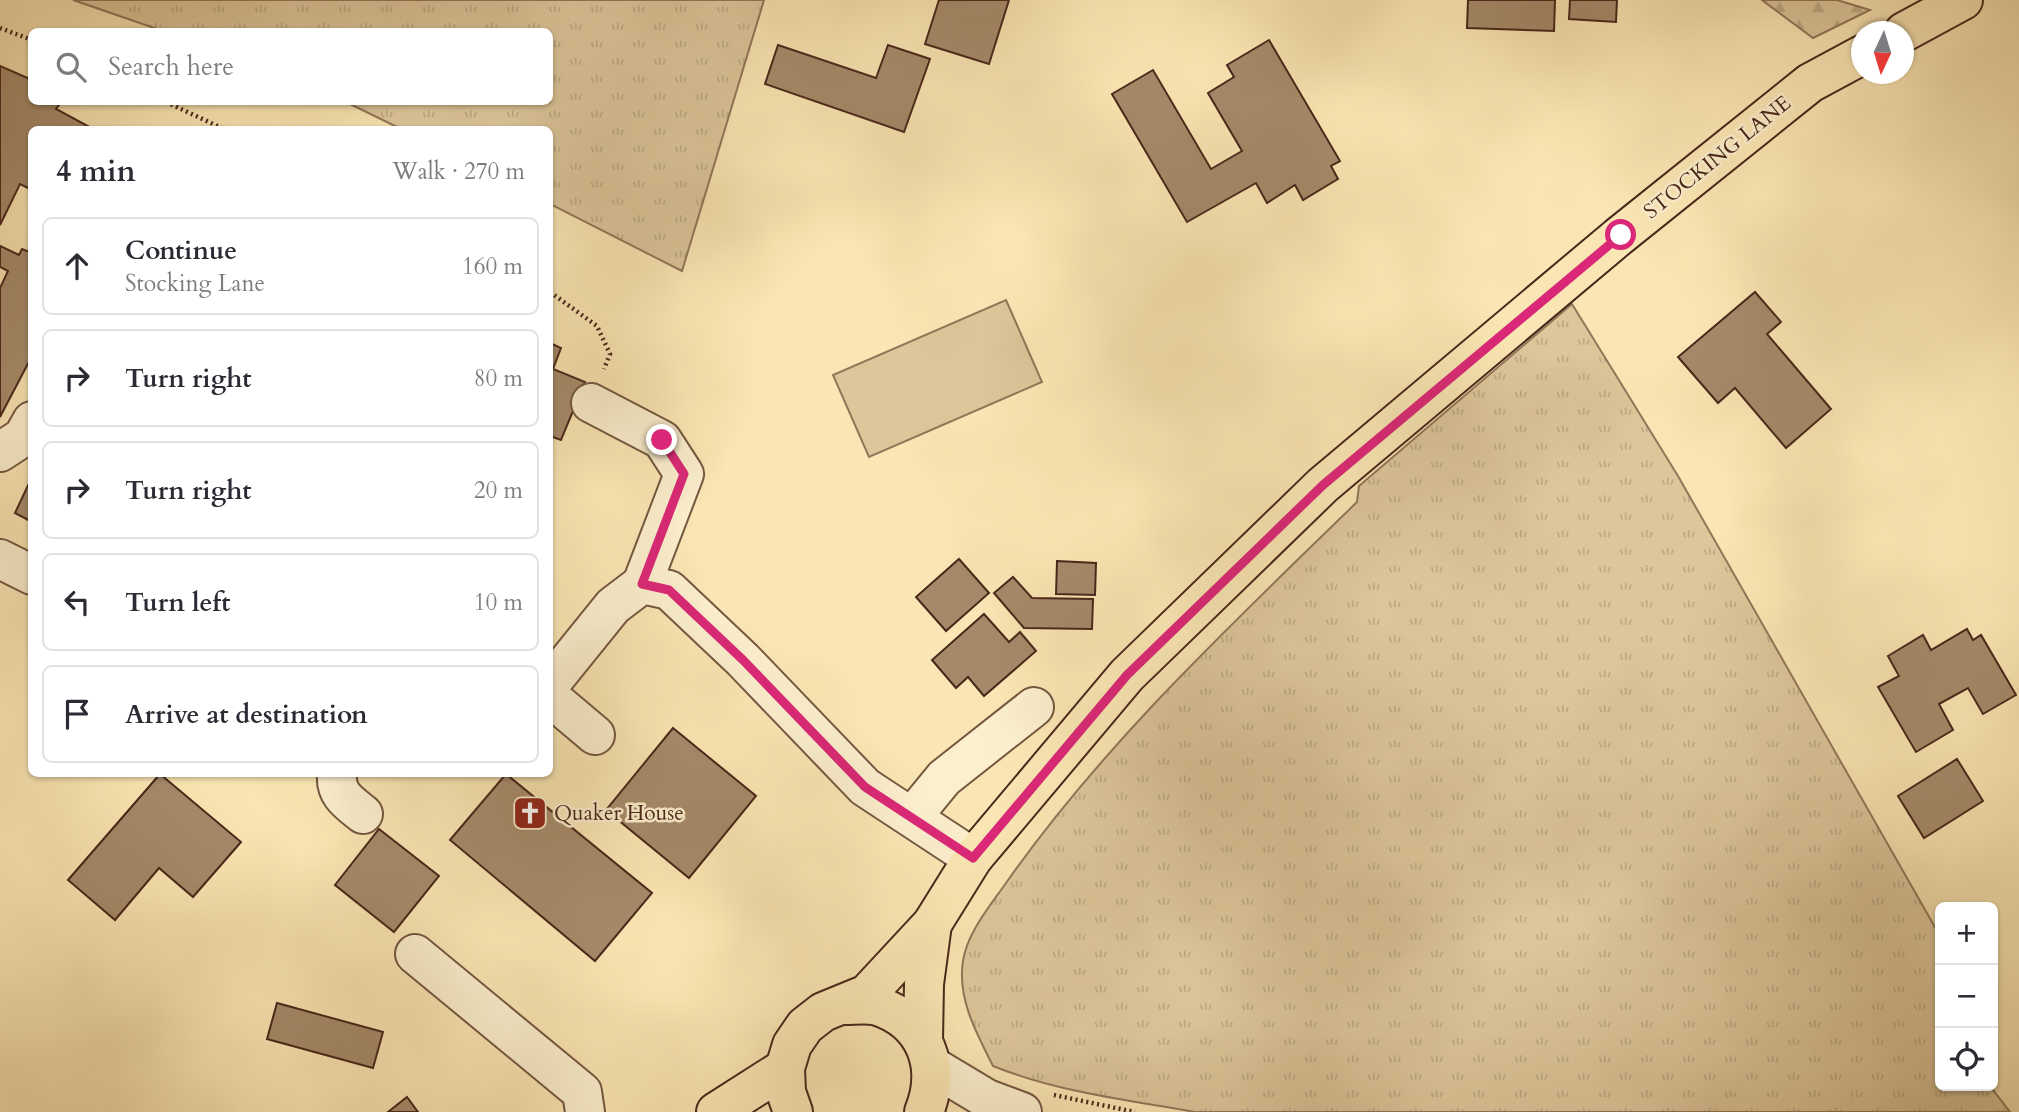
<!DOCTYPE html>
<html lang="en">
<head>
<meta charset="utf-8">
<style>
  :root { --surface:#fff; --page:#f7f7f7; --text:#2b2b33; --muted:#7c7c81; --line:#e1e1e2 }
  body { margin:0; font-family:Cardo,serif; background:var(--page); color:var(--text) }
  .controls { position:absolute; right:21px; bottom:21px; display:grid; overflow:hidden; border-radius:10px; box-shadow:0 2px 5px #0004 }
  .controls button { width:63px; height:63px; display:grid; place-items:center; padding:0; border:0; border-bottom:2px solid var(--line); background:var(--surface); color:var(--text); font:35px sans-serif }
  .compass { position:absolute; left:1851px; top:21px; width:63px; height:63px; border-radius:50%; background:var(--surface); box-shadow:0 2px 5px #0004; rotate:184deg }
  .stop { position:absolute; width:21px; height:21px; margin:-16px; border:5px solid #db2777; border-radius:50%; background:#fff }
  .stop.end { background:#db2777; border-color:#fff; box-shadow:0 2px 7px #0008 }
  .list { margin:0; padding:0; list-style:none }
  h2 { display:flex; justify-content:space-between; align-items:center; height:91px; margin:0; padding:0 28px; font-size:30px }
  h2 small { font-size:23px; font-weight:400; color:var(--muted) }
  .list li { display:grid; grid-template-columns:46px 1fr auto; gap:21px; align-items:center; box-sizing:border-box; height:98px; margin:0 14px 14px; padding:0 14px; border:2px solid var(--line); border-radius:10px }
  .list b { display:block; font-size:26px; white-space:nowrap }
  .list p { margin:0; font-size:23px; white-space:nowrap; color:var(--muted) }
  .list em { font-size:23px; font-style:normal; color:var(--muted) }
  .icon { flex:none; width:38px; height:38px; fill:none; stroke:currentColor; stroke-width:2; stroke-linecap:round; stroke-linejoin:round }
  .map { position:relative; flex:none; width:2019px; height:1112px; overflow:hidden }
  .search { position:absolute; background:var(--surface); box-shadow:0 2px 5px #0004; left:28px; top:28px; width:525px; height:77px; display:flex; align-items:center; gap:18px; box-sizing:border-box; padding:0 24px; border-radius:10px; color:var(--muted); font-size:26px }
  .panel { position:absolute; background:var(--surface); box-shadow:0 2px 5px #0004; left:28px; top:126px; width:525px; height:651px; border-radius:10px }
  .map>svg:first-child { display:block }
</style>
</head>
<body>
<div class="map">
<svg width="2019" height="1112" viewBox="0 0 2019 1112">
  <defs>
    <pattern id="grass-tufts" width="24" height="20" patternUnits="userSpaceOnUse" patternTransform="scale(1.75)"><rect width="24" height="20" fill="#dcc69a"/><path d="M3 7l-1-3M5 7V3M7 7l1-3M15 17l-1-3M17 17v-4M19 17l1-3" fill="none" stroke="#beaa84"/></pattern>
    <pattern id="forest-firs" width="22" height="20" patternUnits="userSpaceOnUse" patternTransform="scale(1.75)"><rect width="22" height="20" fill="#dcc69a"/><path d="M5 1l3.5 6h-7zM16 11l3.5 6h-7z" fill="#beaa84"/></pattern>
  </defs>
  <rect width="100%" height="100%" fill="#fae6b4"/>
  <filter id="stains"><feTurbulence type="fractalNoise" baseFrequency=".00286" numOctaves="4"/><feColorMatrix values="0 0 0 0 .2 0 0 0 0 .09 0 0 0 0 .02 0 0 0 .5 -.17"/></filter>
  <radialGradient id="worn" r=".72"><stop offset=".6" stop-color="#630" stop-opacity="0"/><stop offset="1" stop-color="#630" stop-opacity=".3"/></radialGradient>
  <g fill="url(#grass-tufts)" stroke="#92765a" stroke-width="2">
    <path d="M73,0H764L682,271L550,204V130L401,129L346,102H550V32L163,31Z"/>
    <path d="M1572,304L1678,476L1940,936V1086H1990L2010,1112H1195C1127,1100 1057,1092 993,1066C977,1034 957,999 963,961C967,933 990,906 1006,883C1105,742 1234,622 1357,502L1359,486Z"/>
  </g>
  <path fill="url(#forest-firs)" stroke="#92765a" stroke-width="2" d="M1762,0H1837L1870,10L1813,38Z"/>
  <path fill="#dcc69a" stroke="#92765a" stroke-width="2" d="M1006,300L1042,382L869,457L833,375Z"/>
  <g fill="#a58a6a" stroke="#49271a" stroke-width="2">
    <path d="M939,0H1009L989,64L925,44Z"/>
    <path d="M1468,0H1555L1554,31L1467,28Z"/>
    <path d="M1570,0H1617L1616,22L1569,19Z"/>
    <path d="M1269,40L1340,161L1331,166L1338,179L1303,200L1295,185L1267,203L1256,183L1187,222L1112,94L1153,70L1211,169L1242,151L1208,93L1234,77L1227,65Z"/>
    <path d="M778,45L876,78L888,45L930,59L904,132L765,84Z"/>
    <path d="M0,66L32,80V102H61L56,109L95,130H32V190L20,184L0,225Z"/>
    <path d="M0,246L19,255L22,249L32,253V356L0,417V288L8,271L0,267Z"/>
    <path d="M1755,292L1781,322L1767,334L1831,409L1786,448L1735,388L1718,403L1678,357Z"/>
    <path d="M550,343L561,348L553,369L585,382L561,440L550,436Z"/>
    <path d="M32,477V522L15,513Z"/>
    <path d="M959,559L989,593L946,631L916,597Z"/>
    <path d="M1057,561L1096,563L1095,595L1056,594Z"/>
    <path d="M1013,577L1032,598L1093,599L1092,629L1024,628L994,593Z"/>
    <path d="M984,614L1009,642L1020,632L1036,651L984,696L968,677L956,688L932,660Z"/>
    <path d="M1967,629L1973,640L1981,635L2016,695L1983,714L1968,688L1939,704L1953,730L1916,752L1878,687L1899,676L1888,656L1923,635L1931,650Z"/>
    <path d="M673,728L756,796L689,878L606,810Z"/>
    <path d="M1957,759L1983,801L1924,838L1898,796Z"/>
    <path d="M160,774L241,842L193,897L159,868L115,920L68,880Z"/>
    <path d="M506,774L652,893L595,961L450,840Z"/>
    <path d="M379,829L439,876L394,932L335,885Z"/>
    <path d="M277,1003L383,1032L373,1068L267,1039Z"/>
    <path d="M407,1097L418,1112H388Z"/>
  </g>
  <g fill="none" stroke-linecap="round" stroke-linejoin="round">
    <g stroke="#755740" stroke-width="42">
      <g id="minor">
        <path d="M591,403L662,440L684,474L642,584"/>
        <path d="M0,452L23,437L32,421"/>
        <path d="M0,559L32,575"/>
        <path d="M550,684L613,606L642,584L669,590L743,660L865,787L973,858"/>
        <path d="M550,697L595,735"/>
        <path d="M337,774C335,794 348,802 363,814"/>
        <path d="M912,817L944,778L1034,707"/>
        <path d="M415,954L582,1092L585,1112"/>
        <path d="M932,1066L987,1099L1022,1112"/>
      </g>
    </g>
    <g stroke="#49271a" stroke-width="42">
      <g id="major">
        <path d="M1904,32L1963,0"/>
        <path d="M845,1005C855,1005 868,1003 878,1006C926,1022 942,1067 924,1112"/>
        <path d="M923,1040L924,984L932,924"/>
        <path d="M716,1112L785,1068"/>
        <path d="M793,1112L786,1092L785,1068L792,1045L805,1026L823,1012L867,994L932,924L973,858L1127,675L1323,485L1618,237L1810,83L1862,55"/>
      </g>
    </g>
    <g stroke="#49271a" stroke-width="4.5" stroke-dasharray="2 3.5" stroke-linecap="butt">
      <path d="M0,28L32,40"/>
      <path d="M166,102L226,130"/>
      <path d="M550,292L597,326L610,354L604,369"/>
      <path d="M1054,1095L1135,1112"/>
    </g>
    <use href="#minor" stroke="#fcefce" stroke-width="38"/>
    <use href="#major" stroke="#fae6b4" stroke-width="38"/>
  </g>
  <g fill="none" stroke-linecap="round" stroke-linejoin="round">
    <path stroke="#db2777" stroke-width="9" d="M662,440L684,474L642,584L669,590L743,660L865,787L973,858L1127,675L1323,485L1621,235"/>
  </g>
  <defs>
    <g id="church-square" transform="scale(1.75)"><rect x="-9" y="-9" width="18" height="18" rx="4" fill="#8f2418" stroke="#fcefce"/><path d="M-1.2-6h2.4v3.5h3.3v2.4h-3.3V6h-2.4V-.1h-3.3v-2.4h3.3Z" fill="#fff"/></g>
  </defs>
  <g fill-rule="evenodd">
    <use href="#church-square" x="530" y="813"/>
  </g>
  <g text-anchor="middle" stroke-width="5" stroke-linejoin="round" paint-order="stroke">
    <g font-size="21" fill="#49271a" stroke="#fcefce">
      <text transform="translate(1717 157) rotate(-39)" y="7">STOCKING LANE</text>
    </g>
    <g font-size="21" fill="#49271a" stroke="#fcefce" text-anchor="start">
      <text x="554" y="820">Quaker House</text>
    </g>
  </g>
  <rect width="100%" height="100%" filter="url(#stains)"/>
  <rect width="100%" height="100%" fill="url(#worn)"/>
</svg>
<div class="controls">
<button>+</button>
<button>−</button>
<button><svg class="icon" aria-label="locate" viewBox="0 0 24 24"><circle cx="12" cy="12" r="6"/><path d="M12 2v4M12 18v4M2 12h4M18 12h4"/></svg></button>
</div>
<svg class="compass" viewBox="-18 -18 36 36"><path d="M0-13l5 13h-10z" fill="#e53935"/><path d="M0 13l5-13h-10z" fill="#7c7c81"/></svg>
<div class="stop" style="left:1621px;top:235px"></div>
<div class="stop end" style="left:662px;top:440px"></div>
<div class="search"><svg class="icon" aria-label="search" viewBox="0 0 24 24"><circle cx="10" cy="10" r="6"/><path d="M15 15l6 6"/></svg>Search here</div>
<section class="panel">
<h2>4 min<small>Walk · 270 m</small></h2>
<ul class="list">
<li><svg class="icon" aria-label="ahead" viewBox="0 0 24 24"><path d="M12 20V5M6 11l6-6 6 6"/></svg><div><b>Continue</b><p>Stocking Lane</p></div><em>160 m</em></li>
<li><svg class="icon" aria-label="right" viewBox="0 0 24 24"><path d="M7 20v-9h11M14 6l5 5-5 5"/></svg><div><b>Turn right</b></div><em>80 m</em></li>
<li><svg class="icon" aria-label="right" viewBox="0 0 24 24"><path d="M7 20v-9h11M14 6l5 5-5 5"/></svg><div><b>Turn right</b></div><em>20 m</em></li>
<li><svg class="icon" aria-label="left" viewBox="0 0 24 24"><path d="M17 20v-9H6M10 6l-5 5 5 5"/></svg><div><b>Turn left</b></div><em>10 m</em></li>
<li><svg class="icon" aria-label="arrive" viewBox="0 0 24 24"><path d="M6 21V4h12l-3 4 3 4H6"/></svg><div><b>Arrive at destination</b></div></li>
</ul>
</section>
</div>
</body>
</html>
